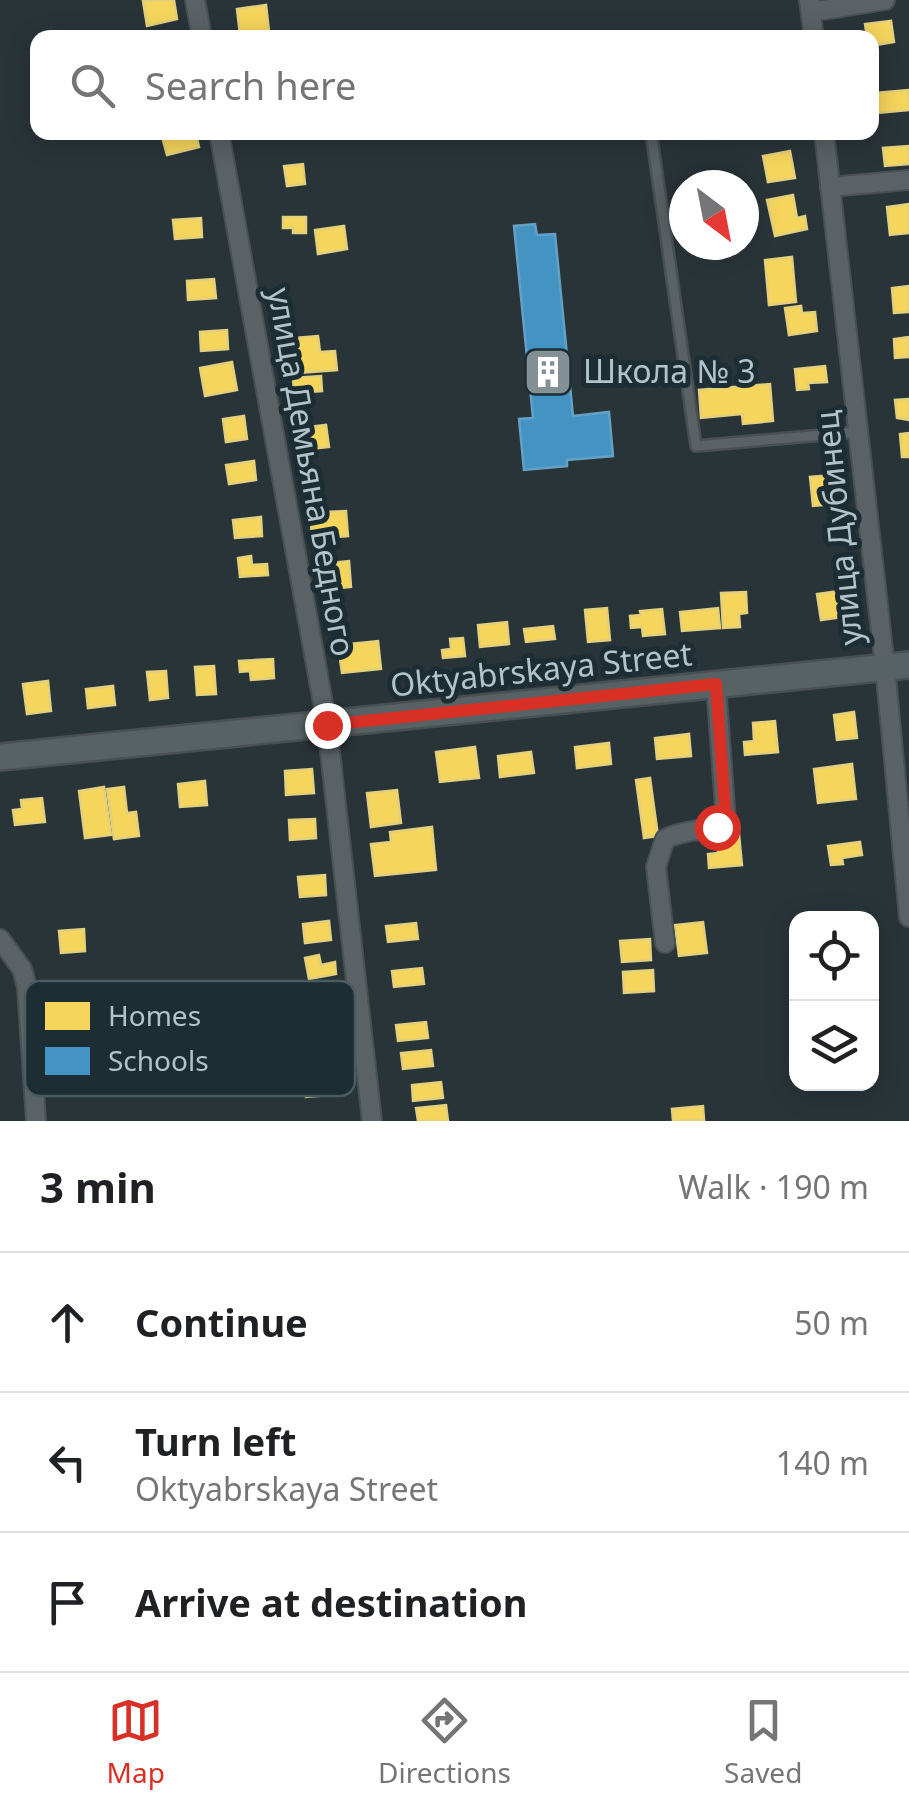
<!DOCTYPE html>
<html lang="en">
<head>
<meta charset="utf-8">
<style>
  :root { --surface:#fff; --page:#f6f6f6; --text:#202124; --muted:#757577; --line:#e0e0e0; --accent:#d93025 }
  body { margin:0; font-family:"Noto Sans",sans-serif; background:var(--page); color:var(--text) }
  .controls { position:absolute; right:30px; bottom:30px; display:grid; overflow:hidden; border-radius:20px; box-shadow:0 5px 25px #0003 }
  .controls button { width:90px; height:90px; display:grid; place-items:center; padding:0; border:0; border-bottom:2px solid var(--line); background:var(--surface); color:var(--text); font:50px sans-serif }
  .compass { position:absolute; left:669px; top:170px; width:90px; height:90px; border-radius:50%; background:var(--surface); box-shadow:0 5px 25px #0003; rotate:148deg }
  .stop { position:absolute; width:30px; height:30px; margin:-22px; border:8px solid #d93025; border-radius:50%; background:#fff }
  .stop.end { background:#d93025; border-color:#fff; box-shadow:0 2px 10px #0008 }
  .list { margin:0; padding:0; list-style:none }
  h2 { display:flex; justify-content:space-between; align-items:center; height:130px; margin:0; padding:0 40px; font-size:42px }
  h2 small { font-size:32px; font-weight:400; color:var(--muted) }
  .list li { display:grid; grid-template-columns:65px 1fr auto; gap:30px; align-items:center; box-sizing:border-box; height:140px; padding:0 40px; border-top:2px solid var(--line) }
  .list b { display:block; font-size:38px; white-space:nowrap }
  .list p { margin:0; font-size:32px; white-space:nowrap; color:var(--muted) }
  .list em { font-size:32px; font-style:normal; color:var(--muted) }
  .icon { flex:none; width:55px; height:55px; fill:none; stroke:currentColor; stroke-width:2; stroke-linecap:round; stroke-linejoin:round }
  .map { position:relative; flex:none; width:909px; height:1121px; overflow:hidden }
  .search { position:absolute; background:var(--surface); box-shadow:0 5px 25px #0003; left:30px; right:30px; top:30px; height:110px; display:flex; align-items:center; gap:25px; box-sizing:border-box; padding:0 35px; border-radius:20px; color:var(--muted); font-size:38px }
  .sheet { height:550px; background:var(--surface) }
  nav { display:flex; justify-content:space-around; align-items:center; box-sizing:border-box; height:140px; border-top:2px solid var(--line); background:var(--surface); font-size:28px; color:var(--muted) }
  nav a { display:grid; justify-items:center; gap:5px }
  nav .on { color:var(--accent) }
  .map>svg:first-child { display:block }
</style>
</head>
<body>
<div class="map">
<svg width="909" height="1121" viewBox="0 0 909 1121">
  <rect width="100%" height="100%" fill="#293439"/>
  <g fill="#f6d55c" stroke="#e2d07d" stroke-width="2.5">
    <path d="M174,0L177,19L147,26L143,1Z"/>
    <path d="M266,5L269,31L240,35L237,9Z"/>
    <path d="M891,21L894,42L876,45L875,39L867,38L865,24Z"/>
    <path d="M909,90V110L878,113L876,93Z"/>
    <path d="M183,132L184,137L196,134L199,147L167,155L161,133Z"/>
    <path d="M909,146V164L885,166L883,148Z"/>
    <path d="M790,151L795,178L768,182L763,156Z"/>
    <path d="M303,164L305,184L287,186L284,166Z"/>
    <path d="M793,195L797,218L805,216L807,229L775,236L767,200Z"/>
    <path d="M909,204V233L890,235L887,207Z"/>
    <path d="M283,217H306V233H293V228H283Z"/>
    <path d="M201,218L202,237L175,239L173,220Z"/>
    <path d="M344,226L347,249L318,254L315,230Z"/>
    <path d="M792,257L796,302L769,305L765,260Z"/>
    <path d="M214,279L216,298L188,300L187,281Z"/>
    <path d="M909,286V312L894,313L892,288Z"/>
    <path d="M801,306L802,313L815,312L817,331L789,335L785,308Z"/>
    <path d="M227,330L228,349L201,351L200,332Z"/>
    <path d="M318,336L320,352L335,351L337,370L299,373L295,338Z"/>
    <path d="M909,337V357L895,358L894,339Z"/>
    <path d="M232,362L237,390L205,396L200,368Z"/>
    <path d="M825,366L827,382L808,383L809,389L797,390L795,369Z"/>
    <path d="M321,376L322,391L294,393L293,378Z"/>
    <path d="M770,384L773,421L743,424L742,414L701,418L699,390Z"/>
    <path d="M909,399V420L897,418L895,400Z"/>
    <path d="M244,416L247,439L226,442L223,419Z"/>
    <path d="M326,425L329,447L301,450L299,428Z"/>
    <path d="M909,433V457H902L900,434Z"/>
    <path d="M254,461L256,480L229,484L226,465Z"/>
    <path d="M832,475L834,504L813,506L810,477Z"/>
    <path d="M346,511L348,536L312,539L311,523L327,521L326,512Z"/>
    <path d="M261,517L262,536L235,538L233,520Z"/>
    <path d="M251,556L252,565L267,564L268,575L240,577L238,558Z"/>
    <path d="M349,561L351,587L321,590L318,564Z"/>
    <path d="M840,591L843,617L821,620L817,594Z"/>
    <path d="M746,592L747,613L739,614L740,627L723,628L721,593Z"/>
    <path d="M607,608L610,640L588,642L585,610Z"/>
    <path d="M718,608L720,628L682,631L680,612Z"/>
    <path d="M662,609L665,634L643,636L642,627L631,628L630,616L641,615L640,611Z"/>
    <path d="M507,622L509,644L480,647L478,625Z"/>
    <path d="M553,626L555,639L526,642L524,629Z"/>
    <path d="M463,638L465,656L443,658L442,650L451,649L450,639Z"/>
    <path d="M378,641L381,669L342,673L338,645Z"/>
    <path d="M273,659L274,678L251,680L250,671L240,672L239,661Z"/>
    <path d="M214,666L216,694L197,695L195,667Z"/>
    <path d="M166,671L168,698L150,700L147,672Z"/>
    <path d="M48,681L51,711L27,714L23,684Z"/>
    <path d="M113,686L115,705L88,708L86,689Z"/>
    <path d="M854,712L857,738L837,740L834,715Z"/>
    <path d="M775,721L778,752L745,755L744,742L754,741L753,723Z"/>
    <path d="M689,734L691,756L657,759L655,738Z"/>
    <path d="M609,743L611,764L577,768L575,747Z"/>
    <path d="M475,747L479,778L440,782L436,752Z"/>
    <path d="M531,752L534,773L500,777L498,756Z"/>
    <path d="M852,764L856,799L818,803L814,769Z"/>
    <path d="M312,769L314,793L286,795L285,771Z"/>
    <path d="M650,778L658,836L644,838L636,780Z"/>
    <path d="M205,781L207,805L180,807L178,784Z"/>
    <path d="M104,787L111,835L85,838L79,791Z"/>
    <path d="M124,787L127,813L136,812L139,836L114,839L107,789Z"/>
    <path d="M397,790L401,823L371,827L367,793Z"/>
    <path d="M42,798L45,822L15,825L13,810L22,809L21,800Z"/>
    <path d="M315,819L316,838L290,840L289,820Z"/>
    <path d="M432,827L436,870L375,876L371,844L391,842L390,832Z"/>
    <path d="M739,834L742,865L709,868L708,854L718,853L717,836Z"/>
    <path d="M860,842L862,855L842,858L843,864L831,865L828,846Z"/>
    <path d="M325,875L326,895L300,897L298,877Z"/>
    <path d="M329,921L331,940L305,943L303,924Z"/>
    <path d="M703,922L707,953L679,956L675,925Z"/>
    <path d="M416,923L418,939L388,942L386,926Z"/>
    <path d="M84,929L85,951L61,953L59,931Z"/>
    <path d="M650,939L651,960L622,962L620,941Z"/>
    <path d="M319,955L321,965L335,962L336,974L309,979L305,958Z"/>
    <path d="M422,968L424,984L394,987L392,971Z"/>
    <path d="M653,970L654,991L624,993L623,972Z"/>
    <path d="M426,1022L428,1038L398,1041L396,1025Z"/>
    <path d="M431,1050L433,1066L403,1069L401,1053Z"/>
    <path d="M441,1082L443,1098L413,1101L412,1085Z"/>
    <path d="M339,1084L340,1094L306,1097L305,1087Z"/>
    <path d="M446,1105L448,1121H418L416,1108Z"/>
    <path d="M703,1106L704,1120L673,1121L672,1109Z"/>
  </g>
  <path fill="#4393c3" stroke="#65a1c5" stroke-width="2.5" d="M535,224L537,235L555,234L573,416L609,412L613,456L567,460V466L524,470L519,419L533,418L514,226Z"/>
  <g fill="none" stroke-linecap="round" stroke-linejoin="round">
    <g stroke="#485053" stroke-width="14">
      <path id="lane" d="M651,132L696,446L858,432"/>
    </g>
    <g stroke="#485053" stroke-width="22">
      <g id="street">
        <path d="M195,0L202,38"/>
        <path d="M809,0L814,38"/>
        <path d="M811,12L885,0"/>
        <path d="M219,132L327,725L372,1121"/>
        <path d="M824,132L885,667L909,917"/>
        <path d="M830,187L909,180"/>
        <path d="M0,939L22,969L27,987L36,1121"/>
        <path d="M665,943L656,867L665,839C687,828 711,832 726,821L716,685"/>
      </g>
    </g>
    <g stroke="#485053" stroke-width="30">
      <path id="secondary" d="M0,757L909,665"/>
    </g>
    <use href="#lane" stroke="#5a6266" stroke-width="9"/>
    <use href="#street" stroke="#5a6266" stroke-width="18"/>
    <use href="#secondary" stroke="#586164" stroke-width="25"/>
  </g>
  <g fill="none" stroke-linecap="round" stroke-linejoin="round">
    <path stroke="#d93025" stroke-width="12" d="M327,725L716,684L726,821L717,827"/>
  </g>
  <defs>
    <g id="building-square" transform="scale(2.5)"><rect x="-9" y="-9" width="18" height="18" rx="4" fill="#839197" stroke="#1c2e34"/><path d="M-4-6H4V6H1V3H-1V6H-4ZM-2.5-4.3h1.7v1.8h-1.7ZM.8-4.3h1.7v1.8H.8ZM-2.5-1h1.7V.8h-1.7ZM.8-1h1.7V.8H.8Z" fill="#fff"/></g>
  </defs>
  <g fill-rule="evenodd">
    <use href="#building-square" x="548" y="372"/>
  </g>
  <g text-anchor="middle" stroke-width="10" stroke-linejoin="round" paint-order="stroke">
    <g font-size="32" fill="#b3c3ca" stroke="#1c2e34" text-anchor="start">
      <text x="583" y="383">Школа № 3</text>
    </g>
    <g font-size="32" fill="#b3c3ca" stroke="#1c2e34">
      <text transform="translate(311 472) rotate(80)" y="11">улица Демьяна Бедного</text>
      <text transform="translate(839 528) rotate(-96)" y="11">улица Дубинец</text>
      <text transform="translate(541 670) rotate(-6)" y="11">Oktyabrskaya Street</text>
    </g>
  </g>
  <rect x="25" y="981" width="330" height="115" rx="15" fill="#1c2e34" stroke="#495b61" stroke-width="2.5"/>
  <rect x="45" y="1002" width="45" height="28" fill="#f6d55c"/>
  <rect x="45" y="1047" width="45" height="28" fill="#4393c3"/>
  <g font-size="28" fill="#b3c3ca">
    <text x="108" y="1026">Homes</text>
    <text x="108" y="1071">Schools</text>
  </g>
</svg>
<div class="controls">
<button><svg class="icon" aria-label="locate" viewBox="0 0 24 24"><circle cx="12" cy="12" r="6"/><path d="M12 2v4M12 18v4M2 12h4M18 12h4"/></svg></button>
<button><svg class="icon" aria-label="layers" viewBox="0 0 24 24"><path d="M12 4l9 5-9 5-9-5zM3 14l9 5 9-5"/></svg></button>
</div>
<svg class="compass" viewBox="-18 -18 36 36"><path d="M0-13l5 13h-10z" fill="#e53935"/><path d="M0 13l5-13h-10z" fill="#757577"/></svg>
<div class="stop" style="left:717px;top:827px"></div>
<div class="stop end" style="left:327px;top:725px"></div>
<div class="search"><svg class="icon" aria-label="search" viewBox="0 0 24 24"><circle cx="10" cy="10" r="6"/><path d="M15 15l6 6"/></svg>Search here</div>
</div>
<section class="sheet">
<h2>3 min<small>Walk · 190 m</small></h2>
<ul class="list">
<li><svg class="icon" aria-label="ahead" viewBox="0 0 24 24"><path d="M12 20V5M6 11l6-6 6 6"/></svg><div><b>Continue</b></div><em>50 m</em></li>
<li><svg class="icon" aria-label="left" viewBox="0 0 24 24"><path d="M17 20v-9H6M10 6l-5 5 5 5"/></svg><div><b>Turn left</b><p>Oktyabrskaya Street</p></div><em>140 m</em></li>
<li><svg class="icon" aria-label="arrive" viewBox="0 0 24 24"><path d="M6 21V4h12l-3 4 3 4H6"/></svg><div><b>Arrive at destination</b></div></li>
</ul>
</section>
<nav>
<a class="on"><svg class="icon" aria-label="map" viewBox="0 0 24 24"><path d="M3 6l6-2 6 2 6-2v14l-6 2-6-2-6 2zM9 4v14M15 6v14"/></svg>Map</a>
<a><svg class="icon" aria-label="directions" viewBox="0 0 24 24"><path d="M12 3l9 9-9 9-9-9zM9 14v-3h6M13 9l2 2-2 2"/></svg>Directions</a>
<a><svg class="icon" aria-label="saved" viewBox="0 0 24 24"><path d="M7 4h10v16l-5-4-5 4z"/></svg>Saved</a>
</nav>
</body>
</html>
